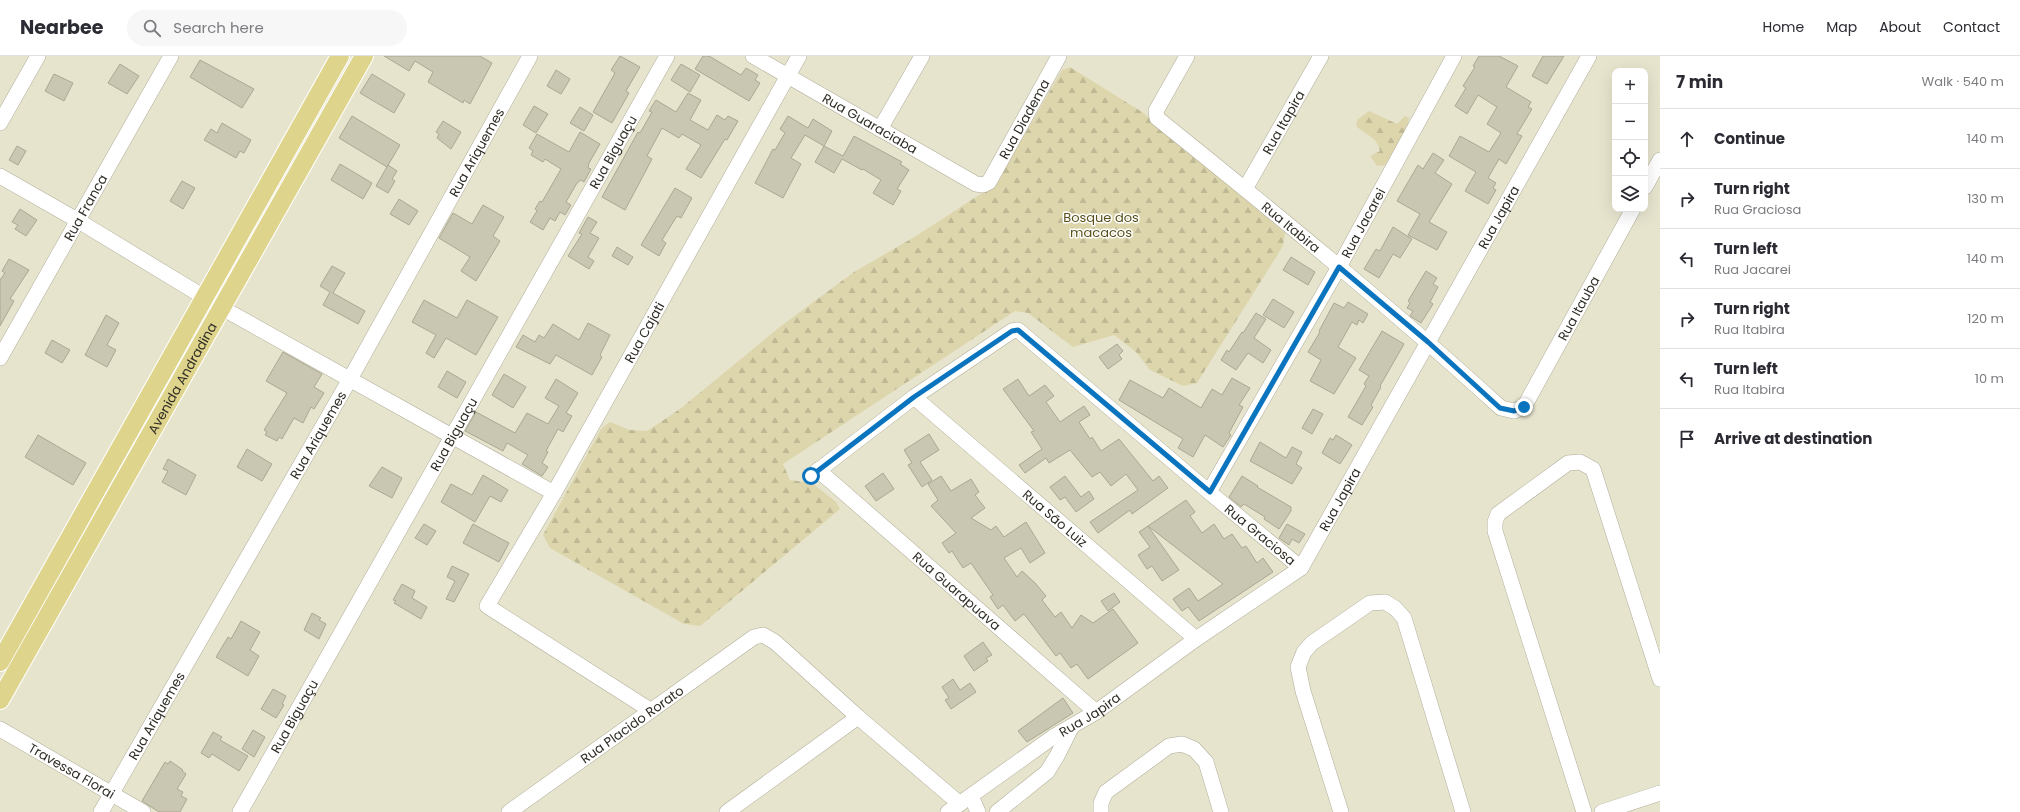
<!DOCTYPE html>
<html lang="en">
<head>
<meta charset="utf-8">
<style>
  :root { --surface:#fff; --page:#f7f7f7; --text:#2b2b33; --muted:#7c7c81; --line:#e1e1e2 }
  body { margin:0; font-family:Poppins,sans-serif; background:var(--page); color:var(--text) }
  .controls { position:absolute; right:12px; top:12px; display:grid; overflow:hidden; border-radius:8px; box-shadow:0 4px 16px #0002 }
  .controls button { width:36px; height:36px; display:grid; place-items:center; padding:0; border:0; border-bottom:1px solid var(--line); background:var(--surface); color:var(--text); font:20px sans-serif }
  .stop { position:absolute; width:12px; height:12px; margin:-9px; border:3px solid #0a74bf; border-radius:50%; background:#fff }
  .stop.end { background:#0a74bf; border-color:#fff; box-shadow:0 1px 4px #0008 }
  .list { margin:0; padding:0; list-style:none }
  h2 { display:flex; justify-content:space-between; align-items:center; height:52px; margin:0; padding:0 16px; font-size:17px }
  h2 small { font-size:13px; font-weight:400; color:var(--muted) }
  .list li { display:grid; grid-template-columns:26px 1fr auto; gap:12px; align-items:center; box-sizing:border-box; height:60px; padding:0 16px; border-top:1px solid var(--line) }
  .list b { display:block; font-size:15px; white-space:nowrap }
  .list p { margin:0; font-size:13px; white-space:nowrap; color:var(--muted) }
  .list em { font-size:13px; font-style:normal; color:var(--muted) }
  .icon { flex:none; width:22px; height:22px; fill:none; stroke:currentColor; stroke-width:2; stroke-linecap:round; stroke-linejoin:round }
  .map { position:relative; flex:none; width:1660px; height:756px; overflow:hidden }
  header { display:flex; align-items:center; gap:24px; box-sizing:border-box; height:56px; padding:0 20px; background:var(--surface); border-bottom:1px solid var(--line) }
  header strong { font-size:19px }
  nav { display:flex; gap:22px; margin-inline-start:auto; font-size:14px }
  .search { width:280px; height:36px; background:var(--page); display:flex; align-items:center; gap:10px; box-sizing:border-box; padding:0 14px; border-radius:22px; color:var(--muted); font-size:15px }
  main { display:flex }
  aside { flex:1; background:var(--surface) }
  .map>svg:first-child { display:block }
</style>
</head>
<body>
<header>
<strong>Nearbee</strong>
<div class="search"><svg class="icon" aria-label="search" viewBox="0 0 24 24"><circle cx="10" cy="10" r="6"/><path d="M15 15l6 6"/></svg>Search here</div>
<nav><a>Home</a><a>Map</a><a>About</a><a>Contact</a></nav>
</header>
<main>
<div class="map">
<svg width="1660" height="756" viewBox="0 0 1660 756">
  <defs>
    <pattern id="forest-firs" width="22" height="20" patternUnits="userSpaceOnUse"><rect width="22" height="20" fill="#ddd6ac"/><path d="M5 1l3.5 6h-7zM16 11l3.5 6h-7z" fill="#beb894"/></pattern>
  </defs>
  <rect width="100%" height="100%" fill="#e7e4ce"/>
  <g fill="url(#forest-firs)">
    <path d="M1070,11L1142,56L1285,177L1283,190L1197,327L1183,330L1150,314L1136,296L1114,279L1073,291L1028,257L1015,255L783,408L790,424L812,427L836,446L840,453L700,570L684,568L550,492L543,479L601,373L610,366L630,374L647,375L680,353L781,270L854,216L916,180L996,128L1062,14Z"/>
    <path d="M1369,55L1397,68L1405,60L1409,62L1406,76L1385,109L1377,110L1370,100L1380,95C1376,78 1364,80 1356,69L1357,64Z"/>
  </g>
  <g fill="#c9c6b1" stroke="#aaa793">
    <path d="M384,0H480L492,7L470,48L464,44L463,47L428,26L433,16L415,5L409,15Z"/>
    <path d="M620,0L640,11L626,35L629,37L612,67L593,56L615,17L611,14Z"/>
    <path d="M703,0H709L741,19L746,12L758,19L755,24L760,27L749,45L695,13Z"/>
    <path d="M1479,0H1499L1518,10L1506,31L1531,46L1528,51L1532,53L1517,78L1522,80L1506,108L1499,103L1488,122L1496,127L1493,132L1496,134L1488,148L1465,135L1476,116L1449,100L1460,80L1489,96L1501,77L1487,68L1497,51L1478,39L1467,58L1455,50L1466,32L1463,30L1475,11L1473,10Z"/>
    <path d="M1543,0H1564L1547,28L1532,20Z"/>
    <path d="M200,4L254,33L242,52L190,21Z"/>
    <path d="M120,8L139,20L127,38L108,27Z"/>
    <path d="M681,8L700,19L690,36L671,24Z"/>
    <path d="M556,14L570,23L561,38L547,30Z"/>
    <path d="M54,18L73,27L64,45L45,35Z"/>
    <path d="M372,18L405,38L394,57L360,37Z"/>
    <path d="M688,37L701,44L690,64L708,74L717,59L725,64L728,60L738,65L727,84L725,83L701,122L686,113L701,89L682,78L679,82L662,72L647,100L652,103L625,154L602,141L638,76L640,77L652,56L649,55L656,44L676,56Z"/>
    <path d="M534,50L548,58L536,77L523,69Z"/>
    <path d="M580,51L593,59L584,75L570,67Z"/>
    <path d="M352,60L400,89L387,111L339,82Z"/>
    <path d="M788,60L808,72L813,63L832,75L824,90L805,79L791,102L801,108L783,142L755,127L773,93L775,94L785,77L780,73Z"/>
    <path d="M443,65L461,76L451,93L437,82L439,78L436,76Z"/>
    <path d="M222,67L251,84L244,97L240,95L236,102L204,84L211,73L217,77Z"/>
    <path d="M580,76L600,88L589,107L588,112L591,113L584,126L581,124L577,127L566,146L571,149L565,159L560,156L555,165L550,162L543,174L530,166L537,155L535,153L540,145L542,146L561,113L545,103L543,106L531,99L533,95L529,92L537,78L569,96Z"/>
    <path d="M854,80L902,106L900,108L909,114L897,133L901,135L893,149L873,137L881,124L863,113L862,114L842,103L834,117L815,106L824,90L843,100Z"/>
    <path d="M17,90L26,95L18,109L9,104Z"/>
    <path d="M1433,97L1444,104L1435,117L1452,128L1429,166L1447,176L1437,194L1408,179L1420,158L1397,145L1418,109L1423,113Z"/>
    <path d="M340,108L372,127L363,143L331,124Z"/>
    <path d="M388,109L397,115L392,123L395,125L388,137L376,130Z"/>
    <path d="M182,125L195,132L183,153L170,145Z"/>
    <path d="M675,132L692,142L681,162L677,160L662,184L666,187L659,200L641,189Z"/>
    <path d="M399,143L418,155L409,169L390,158Z"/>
    <path d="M483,149L504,161L493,180L500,185L476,225L461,215L470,201L439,182L453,157L472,168Z"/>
    <path d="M20,153L37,164L26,180L15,173L18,169L12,166Z"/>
    <path d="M588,161L597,166L590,177L599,182L588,201L594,205L589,213L568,200L582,178L579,177Z"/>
    <path d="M1393,171L1412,183L1400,202L1393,198L1379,222L1364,213L1376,193L1380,195Z"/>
    <path d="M617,191L633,201L628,209L612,200Z"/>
    <path d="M1291,201L1315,216L1308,229L1283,214Z"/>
    <path d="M9,203L29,214L10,243L14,245L0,270V224L5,217L2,215Z"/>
    <path d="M332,210L345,217L333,237L365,255L358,268L323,249L330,236L320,230Z"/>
    <path d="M1426,215L1437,222L1433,228L1438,231L1430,246L1433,248L1421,267L1410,260L1413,255L1407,252L1410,247L1408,245Z"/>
    <path d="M1273,243L1294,256L1284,272L1263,259Z"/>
    <path d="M424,244L457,262L467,244L498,261L476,299L446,282L434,302L426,297L436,279L412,266Z"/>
    <path d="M1348,246L1368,258L1363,267L1359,264L1357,269L1352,266L1338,291L1356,302L1334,338L1310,325L1321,304L1308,296L1320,276L1319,275L1334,247L1344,252Z"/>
    <path d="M1256,257L1266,263L1254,282L1271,294L1263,307L1248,297L1236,314L1221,304L1227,294L1229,296L1242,276L1243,277Z"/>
    <path d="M106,259L119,267L107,289L116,294L107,311L85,299Z"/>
    <path d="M588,267L610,279L600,299L602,301L592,319L556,299L550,308L516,291L523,279L535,286L539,279L544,282L553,268L579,284Z"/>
    <path d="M1382,275L1404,288L1380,330L1381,331L1371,349L1373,351L1362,369L1348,361L1366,330L1364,328L1369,320L1359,314Z"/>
    <path d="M52,284L70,294L62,307L45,297Z"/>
    <path d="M1117,288L1123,295L1119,299L1122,303L1108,313L1099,301Z"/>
    <path d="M283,296L322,318L314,331L324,337L314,353L311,351L303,367L294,362L282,383L279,381L277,385L265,379L267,376L264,374L287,337L266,325Z"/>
    <path d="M447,315L466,326L457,342L438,331Z"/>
    <path d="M504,318L526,331L513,352L492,339Z"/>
    <path d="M1232,322L1250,332L1239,349L1243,351L1229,377L1231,379L1223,391L1205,379L1193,401L1178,392L1183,383L1119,344L1130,324L1163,342L1169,332L1201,352L1212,333L1222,339Z"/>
    <path d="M556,323L578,337L566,357L572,360L563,376L558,373L546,395L548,396L542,407L548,411L542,420L522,408L528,399L507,387L503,395L465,375L476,356L515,377L527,357L548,368L559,350L545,342Z"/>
    <path d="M1018,323L1029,340L1045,329L1054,340L1046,346L1060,366L1084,350L1090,359L1079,366L1090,383L1092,381L1101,395L1119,383L1153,425L1159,420L1168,432L1132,458L1130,454L1098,477L1090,466L1138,434L1126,418L1111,430L1100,416L1092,421L1070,394L1049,407L1046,402L1025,417L1019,409L1042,393L1031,376L1034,375L1003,333Z"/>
    <path d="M1313,353L1323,358L1312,378L1302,372Z"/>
    <path d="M929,378L939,394L920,406L932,424L922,431L908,409L912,407L904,394Z"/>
    <path d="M38,379L86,407L73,429L25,401Z"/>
    <path d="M1336,379L1352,389L1340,408L1322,397L1330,382L1333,384Z"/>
    <path d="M1260,386L1286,402L1292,391L1302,396L1296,408L1302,412L1292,428L1250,405Z"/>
    <path d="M247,393L272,408L262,425L237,411Z"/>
    <path d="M168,403L196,419L186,439L162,426L168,415L163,413Z"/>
    <path d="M382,411L402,422L392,442L369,430Z"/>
    <path d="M883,417L894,433L876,445L865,430Z"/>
    <path d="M483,419L508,434L501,446L490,440L475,466L441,446L451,428L472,439Z"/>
    <path d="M941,420L951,435L971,423L979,436L975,439L985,452L971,462L991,474L996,470L1004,481L1026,466L1045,497L1030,507L1021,492L1004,502L1017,521L1022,515L1035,527L1046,540L1042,544L1055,561L1061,556L1072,572L1081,559L1093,567L1113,553L1138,587L1088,623L1077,608L1071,612L1060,597L1056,600L1024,558L1015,565L1003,549L998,553L990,541L993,539L971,507L963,512L952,495L949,497L942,487L956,477L931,450L938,444L928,428Z"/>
    <path d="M1065,420L1081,441L1089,435L1094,443L1076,456L1065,441L1060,444L1050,431Z"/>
    <path d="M1242,420L1258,430L1257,431L1291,451V455L1279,473L1264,463L1265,461L1244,448L1241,451L1229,441Z"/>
    <path d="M1186,444L1195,456L1190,460L1202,477L1214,468L1224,483L1232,478L1242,492L1246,490L1257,507L1263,502L1273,516L1199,565L1188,551L1182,555L1173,543L1189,532L1198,545L1223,528L1148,470Z"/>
    <path d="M424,468L436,475L427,489L415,482Z"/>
    <path d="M473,468L509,487L499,506L463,487Z"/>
    <path d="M1287,468L1305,478L1299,487L1292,483L1289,489L1279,482Z"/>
    <path d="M1148,470L1179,514L1162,525L1152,510L1147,513L1138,499L1150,491L1139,476Z"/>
    <path d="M452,510L469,518L454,546L446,543L455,525L447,521Z"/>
    <path d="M402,528L415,535L412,542L427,551L421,563L394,547L396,545L393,544Z"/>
    <path d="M1114,537L1120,546L1108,555L1101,545Z"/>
    <path d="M312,557L321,562L319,564L326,568L319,583L304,574Z"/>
    <path d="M241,565L260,576L250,594L259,600L248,620L216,601L228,581L231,583Z"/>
    <path d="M983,586L992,599L986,602L988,605L974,615L964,600Z"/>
    <path d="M953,623L960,634L970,627L976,636L951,653L945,644L949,642L942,631Z"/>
    <path d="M273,633L286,640L282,648L284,649L276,662L261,653Z"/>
    <path d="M1063,642L1073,657L1027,686L1018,675Z"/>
    <path d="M253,674L265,681L254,701L242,693Z"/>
    <path d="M213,676L222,681L220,684L248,700L239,715L212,698L209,702L201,697Z"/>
    <path d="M170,705L183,714L182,715L186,718L177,733L183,736L181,740L187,743L180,756H159L142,745L165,706L168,708Z"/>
  </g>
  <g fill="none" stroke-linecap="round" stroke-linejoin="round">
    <g stroke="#b1ad99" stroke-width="16">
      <g id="minor">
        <path id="s1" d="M753,0L976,128L983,129L989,126L1059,0"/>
        <path id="s2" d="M1187,0L1156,55L1157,62C1274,156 1390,251 1501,352L1514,355L1524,351L1633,153"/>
        <path d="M0,67L38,0"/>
        <path d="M880,73L922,0"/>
        <path d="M0,120L77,164L222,252L554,437"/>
        <path d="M1645,131L1660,104"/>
        <path id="s3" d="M1245,133L1321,0"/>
        <path id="s4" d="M0,302L171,0"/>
        <path id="s5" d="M914,341L1196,583"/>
        <path id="s6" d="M818,414L1096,656"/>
        <path id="s7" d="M811,420L914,341L1012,275L1018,274L1209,436L1301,512"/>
        <path id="s8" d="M1209,436L1339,211L1454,0"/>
        <path id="s9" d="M650,654L487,550L554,437L799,0"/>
        <path id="s10" d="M0,673L143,756"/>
        <path d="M971,740L978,756"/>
        <path id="s11" d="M101,756L350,323L530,0"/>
        <path id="s12" d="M240,756L667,0"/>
        <path id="s13" d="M509,756L754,581L763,579L775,586L858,661L960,748"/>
        <path d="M727,756L858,661"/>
        <path id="s14" d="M948,756L1053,681L1096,656L1196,583L1301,512L1589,0"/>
        <path d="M997,756L1047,716L1057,700L1072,670"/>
        <path d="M1101,756V747L1106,736L1169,690L1182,688L1194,693L1206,706L1221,756"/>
        <path d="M1341,756L1303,635L1298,611L1304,596L1312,587L1370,547L1385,546L1395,552L1404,562L1463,756"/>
        <path d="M1584,756L1495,475V466L1498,458L1568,407L1580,406L1593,413L1660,623"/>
        <path d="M1602,756L1660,737"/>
      </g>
    </g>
    <g stroke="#fff" stroke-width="20">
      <g id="major">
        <path d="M0,606L340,0"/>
        <path id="s15" d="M0,644L364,0"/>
      </g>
    </g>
    <use href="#minor" stroke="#fff" stroke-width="15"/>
    <use href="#major" stroke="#dfd48c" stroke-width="18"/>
  </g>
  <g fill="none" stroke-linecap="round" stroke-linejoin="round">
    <path stroke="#0a74bf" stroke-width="5" d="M811,420L914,341L1012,275L1018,274L1210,436L1339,211L1428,286L1500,352L1514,355L1524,351"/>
  </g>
  <g text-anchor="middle" stroke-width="3" stroke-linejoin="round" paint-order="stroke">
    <g font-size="13" fill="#2f2d25" stroke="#fff">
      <text dy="5" stroke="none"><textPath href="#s1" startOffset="343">Rua Diadema</textPath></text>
      <text dy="5" stroke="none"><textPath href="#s3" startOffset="77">Rua Itapira</textPath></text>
      <text dy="5" stroke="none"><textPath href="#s1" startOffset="135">Rua Guaraciaba</textPath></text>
      <text dy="5" stroke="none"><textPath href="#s12" startOffset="758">Rua Biguaçu</textPath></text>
      <text dy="5" stroke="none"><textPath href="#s11" startOffset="759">Rua Ariquemes</textPath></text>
      <text dy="5" stroke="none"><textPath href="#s4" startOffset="173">Rua Franca</textPath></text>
      <text dy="5" stroke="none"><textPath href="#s14" startOffset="832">Rua Japira</textPath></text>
      <text dy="5" stroke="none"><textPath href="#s8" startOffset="310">Rua Jacarei</textPath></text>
      <text dy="5" stroke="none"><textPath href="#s2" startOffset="243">Rua Itabira</textPath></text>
      <text dy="5" stroke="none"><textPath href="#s2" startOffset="657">Rua Itauba</textPath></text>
      <text dy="5" stroke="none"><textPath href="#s9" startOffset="509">Rua Cajati</textPath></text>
      <text dy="5" stroke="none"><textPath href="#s15" startOffset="370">Avenida Andradina</textPath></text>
      <text dy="5" stroke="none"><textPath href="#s12" startOffset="434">Rua Biguaçu</textPath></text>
      <text dy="5" stroke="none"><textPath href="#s11" startOffset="435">Rua Ariquemes</textPath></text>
      <text dy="5" stroke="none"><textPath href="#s14" startOffset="508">Rua Japira</textPath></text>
      <text dy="5" stroke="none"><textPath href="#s5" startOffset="186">Rua São Luiz</textPath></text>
      <text dy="5" stroke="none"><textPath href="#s7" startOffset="571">Rua Graciosa</textPath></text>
      <text dy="5" stroke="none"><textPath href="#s6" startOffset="184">Rua Guarapuava</textPath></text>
      <text dy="5" stroke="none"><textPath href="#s14" startOffset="172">Rua Japira</textPath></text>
      <text dy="5" stroke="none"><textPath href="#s11" startOffset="111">Rua Ariquemes</textPath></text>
      <text dy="5" stroke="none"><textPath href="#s12" startOffset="110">Rua Biguaçu</textPath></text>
      <text dy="5" stroke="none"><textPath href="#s13" startOffset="151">Rua Placido Rorato</textPath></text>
      <text dy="5" stroke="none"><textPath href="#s10" startOffset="83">Travessa Florai</textPath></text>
    </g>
    <g font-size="13" fill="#584f18" stroke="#fff">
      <text x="1101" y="166">Bosque dos<tspan x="1101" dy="15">macacos</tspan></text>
    </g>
  </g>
</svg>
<div class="controls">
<button>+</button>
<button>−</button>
<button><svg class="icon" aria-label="locate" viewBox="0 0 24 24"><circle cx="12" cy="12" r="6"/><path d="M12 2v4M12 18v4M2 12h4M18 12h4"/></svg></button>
<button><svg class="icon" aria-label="layers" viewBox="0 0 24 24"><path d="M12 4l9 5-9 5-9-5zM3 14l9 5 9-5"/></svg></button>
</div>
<div class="stop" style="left:811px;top:420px"></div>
<div class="stop end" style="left:1524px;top:351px"></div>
</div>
<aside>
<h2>7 min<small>Walk · 540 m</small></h2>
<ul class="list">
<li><svg class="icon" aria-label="ahead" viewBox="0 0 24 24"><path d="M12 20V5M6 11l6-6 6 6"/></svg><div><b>Continue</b></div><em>140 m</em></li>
<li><svg class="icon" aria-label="right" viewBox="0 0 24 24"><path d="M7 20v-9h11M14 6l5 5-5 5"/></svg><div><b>Turn right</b><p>Rua Graciosa</p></div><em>130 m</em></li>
<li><svg class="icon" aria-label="left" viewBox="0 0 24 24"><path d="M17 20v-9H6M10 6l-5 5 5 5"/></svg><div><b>Turn left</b><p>Rua Jacarei</p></div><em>140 m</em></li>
<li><svg class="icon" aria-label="right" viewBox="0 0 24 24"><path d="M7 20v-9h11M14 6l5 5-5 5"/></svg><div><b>Turn right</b><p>Rua Itabira</p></div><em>120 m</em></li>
<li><svg class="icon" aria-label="left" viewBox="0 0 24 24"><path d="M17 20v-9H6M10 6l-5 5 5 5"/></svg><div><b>Turn left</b><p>Rua Itabira</p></div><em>10 m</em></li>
<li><svg class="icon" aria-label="arrive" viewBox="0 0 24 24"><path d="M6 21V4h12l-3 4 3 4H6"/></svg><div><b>Arrive at destination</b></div></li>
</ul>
</aside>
</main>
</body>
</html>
